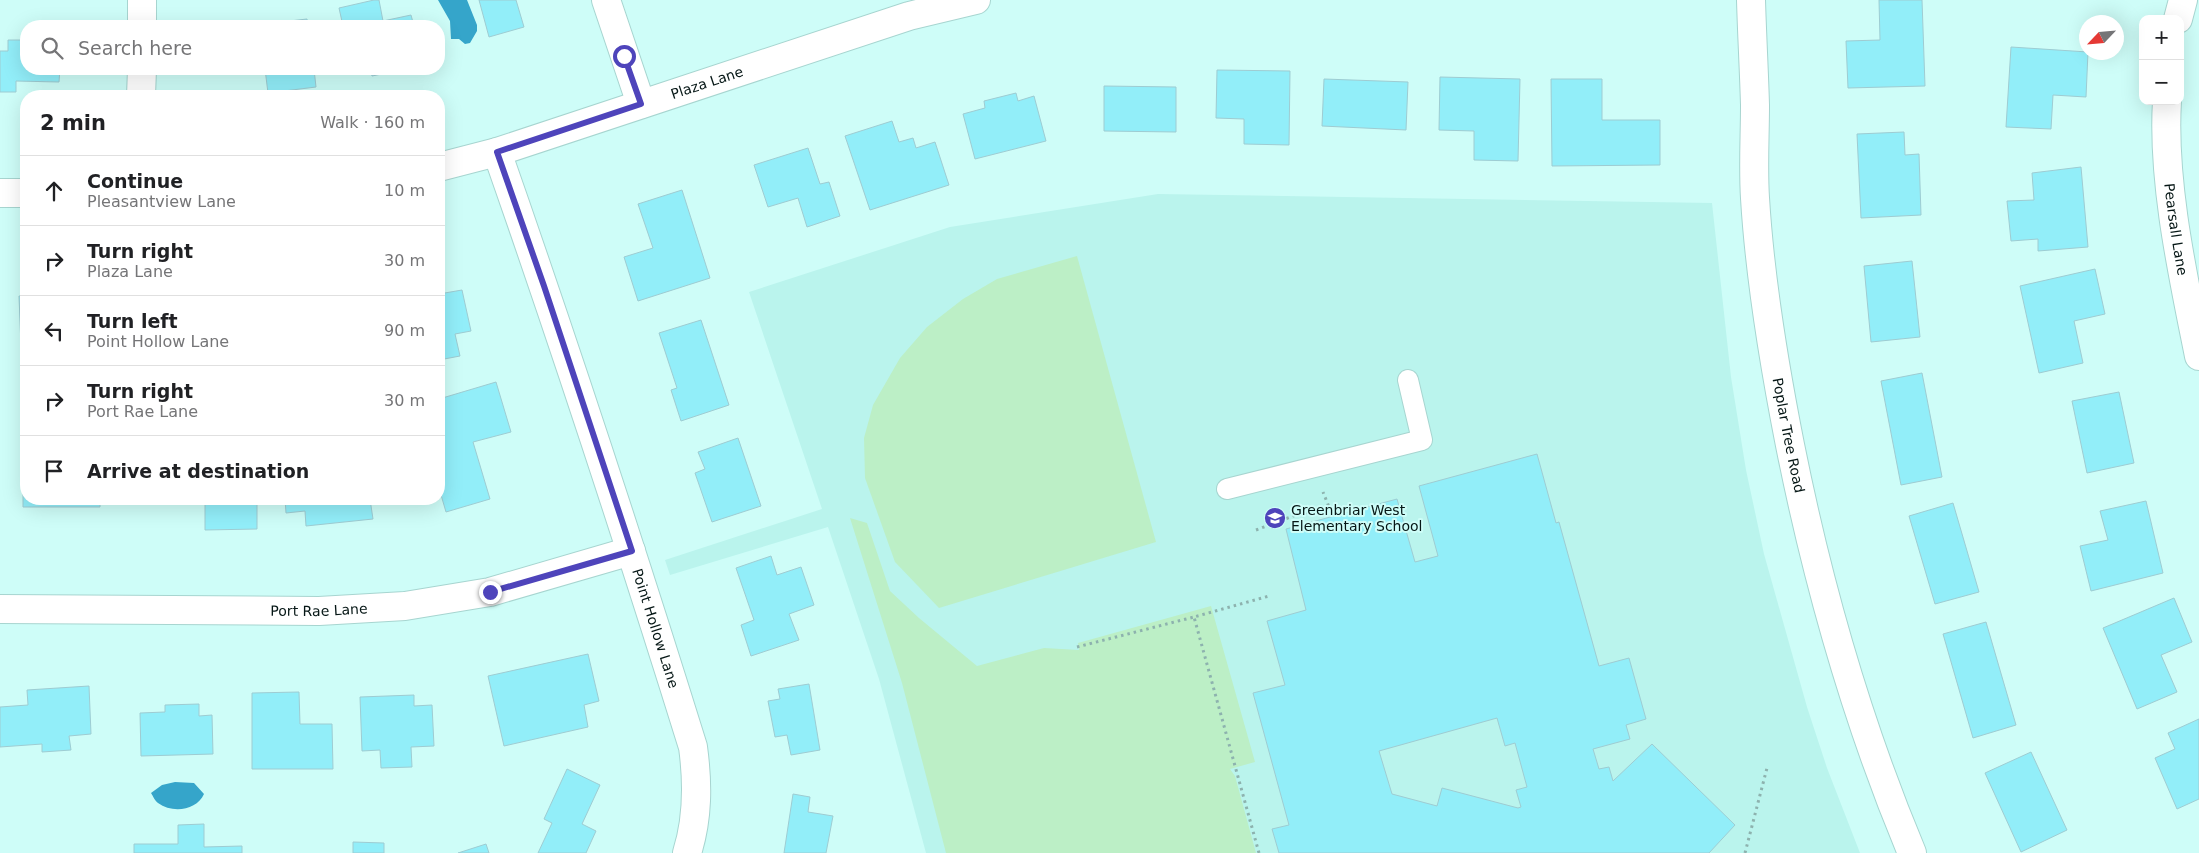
<!DOCTYPE html>
<html lang="en">
<head>
<meta charset="utf-8">
<style>
  :root { --surface:#fff; --page:#f2f2f2; --text:#202124; --muted:#757577; --line:#e0e0e0 }
  body { margin:0; font-family:"DejaVu Sans",sans-serif; background:var(--page); color:var(--text) }
  .controls { position:absolute; right:15px; top:15px; display:grid; overflow:hidden; border-radius:10px; box-shadow:0 5px 20px #0002 }
  .controls button { width:45px; height:45px; display:grid; place-items:center; padding:0; border:0; border-bottom:1px solid var(--line); background:var(--surface); color:var(--text); font:25px sans-serif }
  .compass { position:absolute; left:2079px; top:15px; width:45px; height:45px; border-radius:50%; background:var(--surface); box-shadow:0 5px 20px #0002; rotate:244deg }
  .stop { position:absolute; width:15px; height:15px; margin:-11px; border:4px solid #4e44bb; border-radius:50%; background:#fff }
  .stop.end { background:#4e44bb; border-color:#fff; box-shadow:0 1px 5px #0008 }
  .list { margin:0; padding:0; list-style:none }
  h2 { display:flex; justify-content:space-between; align-items:center; height:65px; margin:0; padding:0 20px; font-size:21px }
  h2 small { font-size:16px; font-weight:400; color:var(--muted) }
  .list li { display:grid; grid-template-columns:32px 1fr auto; gap:15px; align-items:center; box-sizing:border-box; height:70px; padding:0 20px; border-top:1px solid var(--line) }
  .list b { display:block; font-size:19px; white-space:nowrap }
  .list p { margin:0; font-size:16px; white-space:nowrap; color:var(--muted) }
  .list em { font-size:16px; font-style:normal; color:var(--muted) }
  .icon { flex:none; width:28px; height:28px; fill:none; stroke:currentColor; stroke-width:2; stroke-linecap:round; stroke-linejoin:round }
  .map { position:relative; flex:none; width:2199px; height:853px; overflow:hidden }
  .search { position:absolute; background:var(--surface); box-shadow:0 5px 20px #0002; left:20px; top:20px; width:425px; height:55px; display:flex; align-items:center; gap:12px; box-sizing:border-box; padding:0 18px; border-radius:20px; color:var(--muted); font-size:19px }
  .panel { position:absolute; background:var(--surface); box-shadow:0 5px 20px #0002; left:20px; top:90px; width:425px; height:415px; border-radius:20px }
  .map>svg:first-child { display:block }
</style>
</head>
<body>
<div class="map">
<svg width="2199" height="853" viewBox="0 0 2199 853">
  <rect width="100%" height="100%" fill="#cefdf8"/>
  <path fill="#baf4ed" d="M1158,194L1712,203L1731,377L1746,470L1764,554L1807,707L1827,768L1860,853H926L879,679L828,527L670,575L665,560L822,509L749,292L950,227Z"/>
  <g fill="#bcefc6">
    <path d="M1077,256L1156,542L939,608L895,562L865,478L864,438L873,405L900,358L927,327L963,299L997,279Z"/>
    <path d="M850,518L867,523L890,591L919,618L977,666L1044,648L1079,650L1078,643L1211,606L1255,762L1230,769L1235,776L1256,853H946L902,683Z"/>
  </g>
  <g fill="#35a5ca">
    <path d="M438,0H467L477,25V31L470,43L465,44L459,39H451L450,21Z"/>
    <path d="M175,782L194,783L204,794C197,810 173,814 158,803C155,801 153,796 151,793L162,785Z"/>
  </g>
  <g fill="#92eef9" stroke="#9eccd2" fill-rule="evenodd">
    <path d="M374,0H379L383,21L411,15L414,26H343L339,8Z"/>
    <path d="M479,0H516L524,27L489,37Z"/>
    <path d="M1879,0H1922L1925,86L1848,88L1846,41L1880,40Z"/>
    <path d="M307,19L308,26H246Z"/>
    <path d="M8,40H26V69H60L59,82L16,81V92H0V51H8Z"/>
    <path d="M2011,47L2088,52L2086,97L2053,95L2051,129L2006,127Z"/>
    <path d="M265,69H314L316,87L268,93Z"/>
    <path d="M370,69H405L372,76Z"/>
    <path d="M1217,70L1290,71L1289,145L1244,144V119L1216,118Z"/>
    <path d="M1440,77L1520,79L1518,161L1474,160V131L1439,130Z"/>
    <path d="M1324,79L1408,82L1406,130L1322,126Z"/>
    <path d="M1551,79H1602V120H1660V165L1552,166Z"/>
    <path d="M1104,86L1176,87V132L1104,131Z"/>
    <path d="M1016,93L1018,101L1034,96L1046,141L975,159L963,114L985,108L984,101Z"/>
    <path d="M892,121L899,142L913,138L916,148L935,142L949,185L870,210L845,136Z"/>
    <path d="M1904,132L1905,155L1919,154L1921,215L1861,218L1857,134Z"/>
    <path d="M808,148L820,184L829,182L840,216L807,227L798,198L768,207L754,165Z"/>
    <path d="M2081,167L2088,247L2038,251V239L2011,241L2007,201L2034,200L2032,173Z"/>
    <path d="M682,190L710,278L638,301L624,257L653,248L638,204Z"/>
    <path d="M1912,261L1920,337L1871,342L1864,266Z"/>
    <path d="M2095,269L2105,314L2074,321L2083,363L2039,373L2020,286Z"/>
    <path d="M462,290L471,331L455,334L460,356L439,360V294Z"/>
    <path d="M19,296H26V345L21,346Z"/>
    <path d="M701,320L729,405L681,421L671,390L677,388L659,333Z"/>
    <path d="M1922,373L1942,477L1901,485L1881,381Z"/>
    <path d="M496,382L511,432L473,442L490,499L446,512L439,488V399Z"/>
    <path d="M2119,392L2134,463L2087,473L2072,401Z"/>
    <path d="M738,438L761,506L712,522L695,473L705,469L698,452Z"/>
    <path d="M1537,454L1556,523L1559,522L1599,666L1629,658L1646,719L1626,725L1630,739L1593,749L1599,769L1609,767L1613,781L1652,744L1735,825L1709,853H1279L1272,829L1289,825L1253,693L1285,685L1267,621L1306,610L1286,529L1397,499L1415,562L1438,556L1419,486ZM1497,718L1505,746L1515,743L1527,787L1516,790L1521,807L1518,808L1442,788L1437,806L1392,794L1379,751Z"/>
    <path d="M23,463H26V499H100V507H23Z"/>
    <path d="M205,499H257V529L205,530Z"/>
    <path d="M285,499H370L373,519L306,526L305,511L286,513Z"/>
    <path d="M2146,501L2163,573L2091,591L2080,546L2108,540L2100,511Z"/>
    <path d="M1953,503L1979,592L1935,604L1909,516Z"/>
    <path d="M771,556L777,575L801,567L814,605L789,614L799,640L751,656L741,625L754,620L736,568Z"/>
    <path d="M2174,598L2192,642L2161,655L2177,692L2137,709L2103,628Z"/>
    <path d="M1986,622L2016,725L1973,738L1943,634Z"/>
    <path d="M588,654L599,701L584,705L588,727L504,746L488,676Z"/>
    <path d="M809,684L820,750L791,755L787,735L775,737L768,701L780,699L778,689Z"/>
    <path d="M89,686L91,734L69,736L71,750L42,752V744L0,747V707L28,705L27,690Z"/>
    <path d="M299,692L300,724H332L333,769H252V693Z"/>
    <path d="M414,695V706L432,705L434,746L411,747L412,767L381,768L380,750L362,751L360,697Z"/>
    <path d="M199,704V716L212,715L213,754L141,756L140,713L165,712V705Z"/>
    <path d="M2199,719V799L2177,809L2155,758L2175,749L2168,733Z"/>
    <path d="M2031,752L2067,830L2021,852L1985,773Z"/>
    <path d="M567,769L600,785L582,824L596,831L586,853H538L552,823L544,819Z"/>
    <path d="M793,794L810,797L808,812L833,816L826,853H784Z"/>
    <path d="M204,824V847L242,846V853H134V844H178V825Z"/>
    <path d="M353,842L384,843V853H353Z"/>
    <path d="M486,844L489,853H458Z"/>
  </g>
  <g fill="none" stroke-linecap="round" stroke-linejoin="round">
    <g stroke="#a7d5d0" stroke-width="22">
      <path id="service" d="M1227,489L1422,440L1408,380"/>
    </g>
    <g stroke="#a7d5d0" stroke-width="30">
      <g id="minor">
        <path d="M606,0L641,104"/>
        <path d="M2178,19L2183,0"/>
        <path d="M142,26V0"/>
        <path d="M141,96L142,69"/>
        <path id="s1" d="M2167,101C2162,182 2183,276 2199,356"/>
        <path id="s2" d="M497,152C566,349 631,548 693,747C698,784 698,818 687,853"/>
        <path id="s3" d="M439,167L497,152L909,16L976,0"/>
        <path d="M0,193H26"/>
        <path id="s4" d="M0,609L319,611L405,606L490,592L631,551"/>
      </g>
    </g>
    <g stroke="#a7d5d0" stroke-width="30">
      <g id="tertiary">
        <path id="s5" d="M1751,0C1752,35 1754,70 1755,105C1755,136 1753,167 1755,198C1760,281 1774,364 1790,445C1818,585 1857,722 1912,853"/>
      </g>
    </g>
    <g stroke="#8db2ae" stroke-width="3" stroke-dasharray="2.5 4" stroke-linecap="butt">
      <path d="M1256,530L1293,516L1329,507L1323,492"/>
      <path d="M1077,647L1194,617"/>
      <path d="M1259,853L1194,617L1269,596"/>
      <path d="M1745,853L1767,768"/>
    </g>
    <use href="#service" stroke="#fff" stroke-width="20"/>
    <use href="#minor" stroke="#fff" stroke-width="28"/>
    <use href="#tertiary" stroke="#fff" stroke-width="28"/>
  </g>
  <g fill="none" stroke-linecap="round" stroke-linejoin="round">
    <path stroke="#4e44bb" stroke-width="6" d="M490,592L632,551L544,286L497,152L641,104L624,56"/>
  </g>
  <defs>
    <g id="school-disc" transform="scale(1.125)"><circle r="9.5" fill="#4e44bb" stroke="#cefdf8"/><path d="M0-5L7-2L0 1L-7-2ZM-4 1L0 2.5L4 1V4Q0 6-4 4Z" fill="#fff"/></g>
  </defs>
  <g fill-rule="evenodd">
    <use href="#school-disc" x="1275" y="518"/>
  </g>
  <g text-anchor="middle" stroke-width="4" stroke-linejoin="round" paint-order="stroke">
    <g font-size="14" fill="#061716" stroke="#cefdf8">
      <text dy="5" stroke="none"><textPath href="#s3" startOffset="281">Plaza Lane</textPath></text>
      <text dy="5" stroke="none"><textPath href="#s1" startOffset="129">Pearsall Lane</textPath></text>
      <text dy="5" stroke="none"><textPath href="#s5" startOffset="438">Poplar Tree Road</textPath></text>
      <text dy="5" stroke="none"><textPath href="#s4" startOffset="319">Port Rae Lane</textPath></text>
      <text dy="5" stroke="none"><textPath href="#s2" startOffset="502">Point Hollow Lane</textPath></text>
    </g>
    <g font-size="14" fill="#061716" stroke="#cefdf8" text-anchor="start">
      <text x="1291" y="515">Greenbriar West<tspan x="1291" dy="16">Elementary School</tspan></text>
    </g>
  </g>
</svg>
<div class="controls">
<button>+</button>
<button>−</button>
</div>
<svg class="compass" viewBox="-18 -18 36 36"><path d="M0-13l5 13h-10z" fill="#e53935"/><path d="M0 13l5-13h-10z" fill="#757577"/></svg>
<div class="stop" style="left:624px;top:56px"></div>
<div class="stop end" style="left:490px;top:592px"></div>
<div class="search"><svg class="icon" aria-label="search" viewBox="0 0 24 24"><circle cx="10" cy="10" r="6"/><path d="M15 15l6 6"/></svg>Search here</div>
<section class="panel">
<h2>2 min<small>Walk · 160 m</small></h2>
<ul class="list">
<li><svg class="icon" aria-label="ahead" viewBox="0 0 24 24"><path d="M12 20V5M6 11l6-6 6 6"/></svg><div><b>Continue</b><p>Pleasantview Lane</p></div><em>10 m</em></li>
<li><svg class="icon" aria-label="right" viewBox="0 0 24 24"><path d="M7 20v-9h11M14 6l5 5-5 5"/></svg><div><b>Turn right</b><p>Plaza Lane</p></div><em>30 m</em></li>
<li><svg class="icon" aria-label="left" viewBox="0 0 24 24"><path d="M17 20v-9H6M10 6l-5 5 5 5"/></svg><div><b>Turn left</b><p>Point Hollow Lane</p></div><em>90 m</em></li>
<li><svg class="icon" aria-label="right" viewBox="0 0 24 24"><path d="M7 20v-9h11M14 6l5 5-5 5"/></svg><div><b>Turn right</b><p>Port Rae Lane</p></div><em>30 m</em></li>
<li><svg class="icon" aria-label="arrive" viewBox="0 0 24 24"><path d="M6 21V4h12l-3 4 3 4H6"/></svg><div><b>Arrive at destination</b></div></li>
</ul>
</section>
</div>
</body>
</html>
